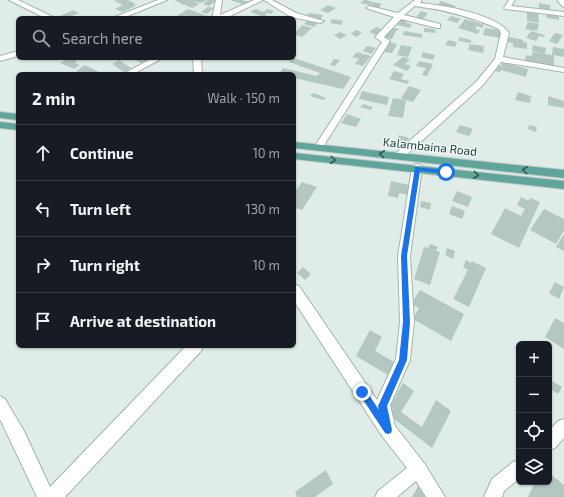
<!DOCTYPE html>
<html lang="en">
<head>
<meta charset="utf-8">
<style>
  :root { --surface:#171b24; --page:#20242c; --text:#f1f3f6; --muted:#9ea1a6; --line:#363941 }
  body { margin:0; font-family:"Exo 2",sans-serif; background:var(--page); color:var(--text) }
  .controls { position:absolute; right:12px; bottom:12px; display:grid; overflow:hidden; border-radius:6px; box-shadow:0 1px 3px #0004 }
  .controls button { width:36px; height:36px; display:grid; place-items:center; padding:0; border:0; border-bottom:1px solid var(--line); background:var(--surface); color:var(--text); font:20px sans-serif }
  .stop { position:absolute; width:12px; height:12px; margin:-9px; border:3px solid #1a73e8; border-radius:50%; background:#fff }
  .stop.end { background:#1a73e8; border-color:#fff; box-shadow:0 1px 4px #0008 }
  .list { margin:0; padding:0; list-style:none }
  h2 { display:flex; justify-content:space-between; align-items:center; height:52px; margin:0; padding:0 16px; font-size:17px }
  h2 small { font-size:13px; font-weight:400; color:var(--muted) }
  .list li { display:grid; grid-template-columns:26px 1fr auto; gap:12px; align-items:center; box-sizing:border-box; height:56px; padding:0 16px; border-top:1px solid var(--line) }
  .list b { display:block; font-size:15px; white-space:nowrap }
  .list em { font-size:13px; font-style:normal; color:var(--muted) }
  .icon { flex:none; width:22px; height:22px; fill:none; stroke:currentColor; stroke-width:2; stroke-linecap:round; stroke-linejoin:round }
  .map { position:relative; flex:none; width:564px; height:497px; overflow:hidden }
  .search { position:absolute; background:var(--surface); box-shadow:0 1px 3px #0004; left:16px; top:16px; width:280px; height:44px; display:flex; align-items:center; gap:10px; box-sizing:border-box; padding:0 14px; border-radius:6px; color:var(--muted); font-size:15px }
  .panel { position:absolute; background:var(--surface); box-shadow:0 1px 3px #0004; left:16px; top:72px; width:280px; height:276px; border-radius:6px }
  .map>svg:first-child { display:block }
</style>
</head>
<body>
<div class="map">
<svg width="564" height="497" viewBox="0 0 564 497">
  <rect width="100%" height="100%" fill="#dfece7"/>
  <g fill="#b4c7c1">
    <path d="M118,0H128L136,4L133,5L136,6L122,12L115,9L123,5L114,1Z"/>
    <path d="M174,0H207L201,3L192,1L199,4L192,8L185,5L189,3L184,5Z"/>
    <path d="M208,0H213L216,1L209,6L203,4Z"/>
    <path d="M230,0H242L249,2L245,5Z"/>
    <path d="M364,0H366L373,2L369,5L360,3Z"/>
    <path d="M441,1L456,6L453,9L438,5Z"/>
    <path d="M373,2L382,4L378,9L369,7Z"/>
    <path d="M539,3L550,5V12L539,10Z"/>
    <path d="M328,5L336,8L328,13L320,10Z"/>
    <path d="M208,7L214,8L207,14L201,12Z"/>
    <path d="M188,9L213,18L175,17Z"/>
    <path d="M255,9L264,12L267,9L274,11L271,14L267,13L265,15L269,16L267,18L250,12Z"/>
    <path d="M73,10L79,13L68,18L58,17Z"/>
    <path d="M421,11L428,13L423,19L416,17Z"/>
    <path d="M527,11L538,12L539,23L527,21Z"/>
    <path d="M545,12L558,14L559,20L547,18Z"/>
    <path d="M309,13L323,15L320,20L306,17Z"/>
    <path d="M451,16L461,19L457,23L447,20Z"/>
    <path d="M398,17L408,20L406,23L412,24L410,28L393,24Z"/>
    <path d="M332,19L343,21L341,25L330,23Z"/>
    <path d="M465,19L479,23L484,25L482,28L477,26L475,29L480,30L478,34L458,28Z"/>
    <path d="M308,20L318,23L314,27L304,24Z"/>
    <path d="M528,22L539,24L537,31L525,29Z"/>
    <path d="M302,25L312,28L302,37L294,34Z"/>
    <path d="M376,27L382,29L376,35L369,32Z"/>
    <path d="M390,27L399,29L397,31H396L392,39L385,38Z"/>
    <path d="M424,28L435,29L436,33L424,32Z"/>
    <path d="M485,28L499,30V31L502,32L500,38L483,35Z"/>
    <path d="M356,30L362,32L357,37L351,34Z"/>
    <path d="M404,31L422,34V38L403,35Z"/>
    <path d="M531,31L545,35L543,37L539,36L536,41L526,38Z"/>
    <path d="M340,32L347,35L340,39L334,35Z"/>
    <path d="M555,33L563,35L557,44L549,41Z"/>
    <path d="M459,37L471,40V43L459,41Z"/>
    <path d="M508,37L515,38V41V38L523,40V42L527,43V49L513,47V43L507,42Z"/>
    <path d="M448,40L457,42L455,47L445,45Z"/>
    <path d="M389,42L397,44L392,53L384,52Z"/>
    <path d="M470,44L484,46L483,53L468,50Z"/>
    <path d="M401,45L412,47L408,57L397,55Z"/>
    <path d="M533,45L546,48L545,54L532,51Z"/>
    <path d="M367,46L376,48L371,54L363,51Z"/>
    <path d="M553,47L564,49V57L554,55V67L525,62L526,55L532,56V52L552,55Z"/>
    <path d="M357,52L371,56L363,66L355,64L359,59L352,57Z"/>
    <path d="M423,52L435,55L433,60L421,57Z"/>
    <path d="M403,57L410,59L405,64L411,66L407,71L393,65Z"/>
    <path d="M69,58L77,61L75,63L80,65L74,69L60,63Z"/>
    <path d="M132,58L143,59L151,58L141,63Z"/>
    <path d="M294,58L351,77L343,89L294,78V74H279L283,68L317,76L320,73L289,62Z"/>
    <path d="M334,59L340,60L335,66L330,65Z"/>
    <path d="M119,60L131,68L124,72L112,64Z"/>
    <path d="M419,61L433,64L427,76L422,75L426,68L416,66Z"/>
    <path d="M503,62L528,69L526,77L501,70L500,72L495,71L498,65L501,66Z"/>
    <path d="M85,65L99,72L95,74H84L76,71Z"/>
    <path d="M394,71L404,74L401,79L409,81L408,84L389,79Z"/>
    <path d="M409,86L421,90L413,102L401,98Z"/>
    <path d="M362,91L389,97L387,105L359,99Z"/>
    <path d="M518,92L531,96L530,103L515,100Z"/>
    <path d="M313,93L326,98L323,100L310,96Z"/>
    <path d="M548,96L564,101V108L548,105Z"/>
    <path d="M393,98L406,100L403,118L388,116Z"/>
    <path d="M363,104L373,107L371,110L360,107Z"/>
    <path d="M347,114L361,119L356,127L341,123Z"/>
    <path d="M460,125L473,129L469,136L456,132Z"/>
    <path d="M529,125L537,127L536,132L528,129Z"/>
    <path d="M399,135L409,138L406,145L396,141Z"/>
    <path d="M391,181L409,185L408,195L399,193L398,198L388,196Z"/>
    <path d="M302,182L317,187L302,210L297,208L294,213V188L297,189Z"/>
    <path d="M457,191L472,197L468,207L452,201Z"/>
    <path d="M521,197L529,201L530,198L540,202L519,248L491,234L505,208L521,216L525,209L517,205Z"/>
    <path d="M421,201L431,203L430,210L420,207Z"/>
    <path d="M452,206L465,211L462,219L449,214Z"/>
    <path d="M544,209L564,219V230L556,244L530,230Z"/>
    <path d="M564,234V251L556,247Z"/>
    <path d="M430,244L438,247L436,251L440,252L430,285L414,279L424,247L428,248Z"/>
    <path d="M447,248L455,251L453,259L445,255Z"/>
    <path d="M466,260L471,263L472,261L486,268L469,307L453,299L468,270L463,267Z"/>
    <path d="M303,267L311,274L305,280L297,273Z"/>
    <path d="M555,282L564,287L559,299L549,293Z"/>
    <path d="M420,290L464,314L451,341L413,319L419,308L411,304Z"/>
    <path d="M555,318L564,323V349L545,337Z"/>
    <path d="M370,330L382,337L375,351L394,362L388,375L356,356Z"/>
    <path d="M552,381L562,387L558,394L549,388Z"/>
    <path d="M403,383L414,391L401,412L422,427L436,400L451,411L432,448L389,415L393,408L390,406Z"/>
    <path d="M326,470L333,484L315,497H297L295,492Z"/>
    <path d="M549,473L564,485V497H528L535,482H549Z"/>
    <path d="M418,486L425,497H412Z"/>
  </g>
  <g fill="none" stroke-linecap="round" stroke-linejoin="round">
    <g stroke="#a2b4af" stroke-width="2">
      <g id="minor">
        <path d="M9,0H18L55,18H45Z"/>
        <path d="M158,0H167L123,18H112Z"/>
        <path d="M216,0H222L220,15L254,0H263L226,18H212Z"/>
        <path d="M264,0H272L296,13L324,21L320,23L291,17Z"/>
        <path d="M415,0H422L420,3C442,5 497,14 509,33L503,57L564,68V72L501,62L482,86L403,158H395L394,156L395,154L476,82L495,59L501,33L499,29C472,17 446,10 415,6L404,15L440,24V28H437L401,19L384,37L390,41L321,150H315L313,148L315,146L382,42L375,37L394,17L366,8L369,6L398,13Z"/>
        <path d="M509,0H515L511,6L564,12V16L505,9L504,8Z"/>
        <path d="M557,0H564V7L562,6Z"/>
        <path d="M18,51V56L0,61V56Z"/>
        <path d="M153,58H163L133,74H123Z"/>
        <path d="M193,58H201L202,74H194Z"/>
        <path d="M417,164L421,165L422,168L410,256L414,322L410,360L390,405L395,426L424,463L445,497H426L416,481L397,497H375L378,491L407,468L382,436L294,301V284L299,286L377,400L396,359L400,322L398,256L412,168L413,165Z"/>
        <path d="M186,346H203L201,351L65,497H37L0,419V396L5,399L24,431L50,487Z"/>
        <path d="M564,419V438L555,448L549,450V431L558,421Z"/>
        <path d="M519,460V479L504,491L502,497H484L492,479L513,462Z"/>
      </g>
    </g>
    <g stroke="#c0c9c7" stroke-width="2">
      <g id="major">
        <path d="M0,112L18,114V120L0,118Z"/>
        <path d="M0,122L18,124V130L0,128Z"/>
        <path d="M294,142L564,170V178L294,148Z"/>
        <path d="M294,153L564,181V189L294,159Z"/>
      </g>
    </g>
    <use href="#minor" fill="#fff" fill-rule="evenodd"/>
    <use href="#major" fill="#60a59a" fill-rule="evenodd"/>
  </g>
  <defs><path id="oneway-chevron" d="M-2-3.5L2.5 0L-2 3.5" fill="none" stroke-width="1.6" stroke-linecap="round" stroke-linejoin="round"/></defs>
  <g stroke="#325c55">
    <use href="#oneway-chevron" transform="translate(382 154) rotate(-174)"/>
    <use href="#oneway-chevron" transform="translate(333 160) rotate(6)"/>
    <use href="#oneway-chevron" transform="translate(525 170) rotate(-174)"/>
    <use href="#oneway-chevron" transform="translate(476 175) rotate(6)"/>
  </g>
  <path fill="#1a73e8" d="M415,167L446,170L449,172L446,174L420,171L407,256L410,322L407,360L387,406L392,430L391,433L388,434L385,433L358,392L362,388L365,389L379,410L378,406L399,360L403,322L401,256Z"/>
  <g text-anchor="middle" stroke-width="3" stroke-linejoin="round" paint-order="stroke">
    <g font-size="12" fill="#1f3d38" stroke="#f0f8f5">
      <text transform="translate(430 147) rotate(6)" y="4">Kalambaina Road</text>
    </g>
  </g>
</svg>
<div class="controls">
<button>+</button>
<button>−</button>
<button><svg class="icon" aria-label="locate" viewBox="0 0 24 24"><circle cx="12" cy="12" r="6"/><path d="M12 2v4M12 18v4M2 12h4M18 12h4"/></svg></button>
<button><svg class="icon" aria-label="layers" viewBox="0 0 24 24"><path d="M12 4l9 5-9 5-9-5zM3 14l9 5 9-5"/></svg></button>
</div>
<div class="stop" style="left:446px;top:172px"></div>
<div class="stop end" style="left:362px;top:392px"></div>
<div class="search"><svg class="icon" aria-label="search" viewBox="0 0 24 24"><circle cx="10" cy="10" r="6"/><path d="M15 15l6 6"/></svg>Search here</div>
<section class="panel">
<h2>2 min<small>Walk · 150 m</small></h2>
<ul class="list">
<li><svg class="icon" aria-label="ahead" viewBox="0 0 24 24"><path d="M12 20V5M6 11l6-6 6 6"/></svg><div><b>Continue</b></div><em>10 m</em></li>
<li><svg class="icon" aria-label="left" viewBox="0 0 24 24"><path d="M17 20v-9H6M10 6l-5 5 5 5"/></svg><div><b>Turn left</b></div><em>130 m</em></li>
<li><svg class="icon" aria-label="right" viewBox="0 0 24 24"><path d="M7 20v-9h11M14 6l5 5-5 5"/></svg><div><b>Turn right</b></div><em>10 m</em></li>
<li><svg class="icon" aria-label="arrive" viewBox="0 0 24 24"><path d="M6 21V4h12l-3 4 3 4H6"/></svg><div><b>Arrive at destination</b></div></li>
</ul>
</section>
</div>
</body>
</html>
